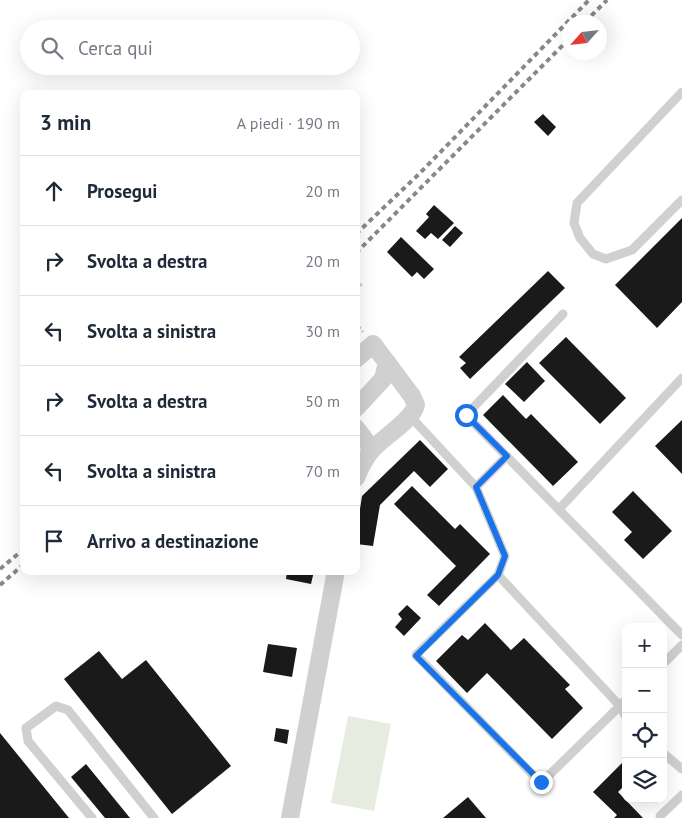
<!DOCTYPE html>
<html lang="it">
<head>
<meta charset="utf-8">
<style>
  :root { --surface:#fff; --page:#f6f6f7; --text:#1f2937; --muted:#747a83; --line:#e0e1e3 }
  body { margin:0; font-family:"PT Sans",sans-serif; background:var(--page); color:var(--text) }
  .controls { position:absolute; right:15px; bottom:15px; display:grid; overflow:hidden; border-radius:10px; box-shadow:0 5px 20px #0002 }
  .controls button { width:45px; height:45px; display:grid; place-items:center; padding:0; border:0; border-bottom:1px solid var(--line); background:var(--surface); color:var(--text); font:25px sans-serif }
  .compass { position:absolute; left:562px; top:15px; width:45px; height:45px; border-radius:50%; background:var(--surface); box-shadow:0 5px 20px #0002; rotate:243deg }
  .stop { position:absolute; width:15px; height:15px; margin:-11px; border:4px solid #1a73e8; border-radius:50%; background:#fff }
  .stop.end { background:#1a73e8; border-color:#fff; box-shadow:0 1px 5px #0008 }
  .list { margin:0; padding:0; list-style:none }
  h2 { display:flex; justify-content:space-between; align-items:center; height:65px; margin:0; padding:0 20px; font-size:21px }
  h2 small { font-size:16px; font-weight:400; color:var(--muted) }
  .list li { display:grid; grid-template-columns:32px 1fr auto; gap:15px; align-items:center; box-sizing:border-box; height:70px; padding:0 20px; border-top:1px solid var(--line) }
  .list b { display:block; font-size:19px; white-space:nowrap }
  .list em { font-size:16px; font-style:normal; color:var(--muted) }
  .icon { flex:none; width:28px; height:28px; fill:none; stroke:currentColor; stroke-width:2; stroke-linecap:round; stroke-linejoin:round }
  .map { position:relative; flex:none; width:682px; height:818px; overflow:hidden }
  .search { position:absolute; background:var(--surface); box-shadow:0 5px 20px #0002; left:20px; top:20px; width:340px; height:55px; display:flex; align-items:center; gap:12px; box-sizing:border-box; padding:0 18px; border-radius:28px; color:var(--muted); font-size:19px }
  .panel { position:absolute; background:var(--surface); box-shadow:0 5px 20px #0002; left:20px; top:90px; width:340px; height:485px; border-radius:10px }
  .map>svg:first-child { display:block }
</style>
</head>
<body>
<div class="map">
<svg width="682" height="818" viewBox="0 0 682 818">
  <rect width="100%" height="100%" fill="#fff"/>
  <path fill="#e6ecdf" d="M348,716L391,724L374,811L331,803Z"/>
  <g fill="#1a1a1a">
    <path d="M543,114L556,127L548,136L534,122Z"/>
    <path d="M434,205L454,223L438,239L431,233L425,239L416,231L429,217L426,214Z"/>
    <path d="M682,218V302L657,328L615,285Z"/>
    <path d="M455,226L463,233L450,247L442,240Z"/>
    <path d="M401,237L434,269L424,279L417,272L412,277L387,252Z"/>
    <path d="M548,271L565,288L470,379L460,368L466,363L459,357Z"/>
    <path d="M566,337L626,398L600,424L539,363Z"/>
    <path d="M527,362L545,381L524,402L505,384Z"/>
    <path d="M503,395L526,419L531,414L578,462L553,486L483,415Z"/>
    <path d="M682,420V474L655,446Z"/>
    <path d="M420,440L448,469L430,487L414,471L380,505L373,546L356,544V535L362,496Z"/>
    <path d="M412,486L455,529L460,524L490,554L439,606L427,595L456,566L394,504Z"/>
    <path d="M633,491L672,531L643,559L624,540L632,532L612,512Z"/>
    <path d="M287,571H314L311,584L286,579Z"/>
    <path d="M407,605L421,618L404,636L395,627L402,619L398,614Z"/>
    <path d="M485,623L511,650L524,638L570,685L565,689L583,708L552,739L487,673L467,693L436,661L462,635L468,640Z"/>
    <path d="M268,644L297,648L292,677L263,672Z"/>
    <path d="M99,651L122,679L146,660L231,766L172,814L64,679Z"/>
    <path d="M276,728L289,730L287,744L274,741Z"/>
    <path d="M0,733L69,818H0Z"/>
    <path d="M626,759V784L618,792L643,818H614L617,815L593,792Z"/>
    <path d="M86,764L130,818H105L71,777Z"/>
    <path d="M468,797L486,818H443Z"/>
  </g>
  <g fill="none" stroke-linecap="round" stroke-linejoin="round">
    <g stroke="#cdcdcd" stroke-width="3" stroke-dasharray="2.5 2.5" stroke-linecap="butt">
      <path d="M356,281L361,285L356,290"/>
      <path d="M356,323L363,332"/>
    </g>
    <g stroke="#d0d0d0" stroke-width="9">
      <path d="M682,92L577,203L574,223L580,238L593,254L606,259L632,250L682,200"/>
      <path d="M563,314L466,415L682,635"/>
      <path d="M410,416L476,487L505,556L498,575L620,706L626,717"/>
      <path d="M476,487L507,456"/>
      <path d="M559,509L682,378"/>
      <path d="M498,575L416,655L541,783L626,700"/>
      <path d="M663,664L682,645"/>
      <path d="M663,753L682,769"/>
      <path d="M660,816L682,795"/>
      <path d="M92,818L28,741L26,728L56,706L68,710L154,818"/>
    </g>
    <g stroke="#d0d0d0" stroke-width="18">
      <path d="M356,359L373,344L412,396L416,405C412,421 383,437 372,450C365,458 360,468 356,478"/>
      <path d="M356,408L383,379L387,362"/>
      <path d="M356,428L372,449"/>
      <path d="M290,818L336,571"/>
    </g>
    <g stroke="#888" stroke-width="4" stroke-dasharray="5 4" stroke-linecap="butt">
      <path d="M585,22L607,0"/>
      <path d="M356,234L419,174L589,0"/>
      <path d="M356,253L570,38"/>
      <path d="M0,569L24,549"/>
      <path d="M0,585L24,564"/>
    </g>
  </g>
  <g fill="none" stroke-linecap="round" stroke-linejoin="round">
    <path stroke="#1a73e8" stroke-width="6" d="M466,415L507,456L476,487L505,556L498,575L416,656L541,782"/>
  </g>
</svg>
<div class="controls">
<button>+</button>
<button>−</button>
<button><svg class="icon" aria-label="locate" viewBox="0 0 24 24"><circle cx="12" cy="12" r="6"/><path d="M12 2v4M12 18v4M2 12h4M18 12h4"/></svg></button>
<button><svg class="icon" aria-label="layers" viewBox="0 0 24 24"><path d="M12 4l9 5-9 5-9-5zM3 14l9 5 9-5"/></svg></button>
</div>
<svg class="compass" viewBox="-18 -18 36 36"><path d="M0-13l5 13h-10z" fill="#e53935"/><path d="M0 13l5-13h-10z" fill="#747a83"/></svg>
<div class="stop" style="left:466px;top:415px"></div>
<div class="stop end" style="left:541px;top:782px"></div>
<div class="search"><svg class="icon" aria-label="search" viewBox="0 0 24 24"><circle cx="10" cy="10" r="6"/><path d="M15 15l6 6"/></svg>Cerca qui</div>
<section class="panel">
<h2>3 min<small>A piedi · 190 m</small></h2>
<ul class="list">
<li><svg class="icon" aria-label="ahead" viewBox="0 0 24 24"><path d="M12 20V5M6 11l6-6 6 6"/></svg><div><b>Prosegui</b></div><em>20 m</em></li>
<li><svg class="icon" aria-label="right" viewBox="0 0 24 24"><path d="M7 20v-9h11M14 6l5 5-5 5"/></svg><div><b>Svolta a destra</b></div><em>20 m</em></li>
<li><svg class="icon" aria-label="left" viewBox="0 0 24 24"><path d="M17 20v-9H6M10 6l-5 5 5 5"/></svg><div><b>Svolta a sinistra</b></div><em>30 m</em></li>
<li><svg class="icon" aria-label="right" viewBox="0 0 24 24"><path d="M7 20v-9h11M14 6l5 5-5 5"/></svg><div><b>Svolta a destra</b></div><em>50 m</em></li>
<li><svg class="icon" aria-label="left" viewBox="0 0 24 24"><path d="M17 20v-9H6M10 6l-5 5 5 5"/></svg><div><b>Svolta a sinistra</b></div><em>70 m</em></li>
<li><svg class="icon" aria-label="arrive" viewBox="0 0 24 24"><path d="M6 21V4h12l-3 4 3 4H6"/></svg><div><b>Arrivo a destinazione</b></div></li>
</ul>
</section>
</div>
</body>
</html>
